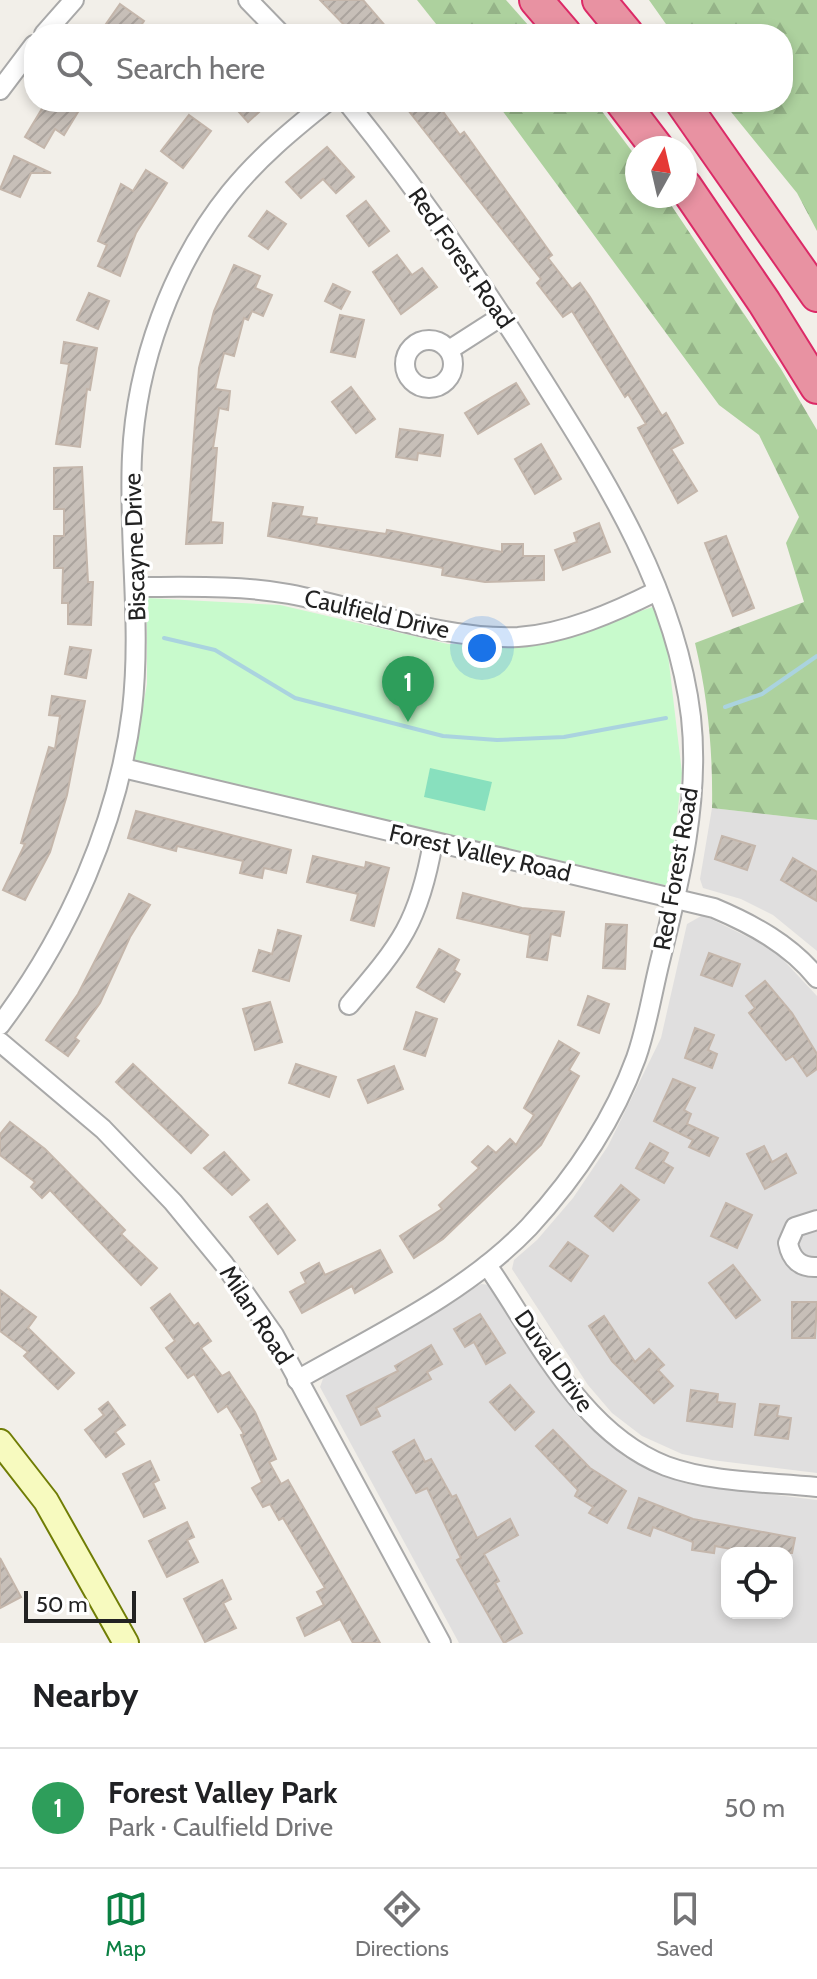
<!DOCTYPE html>
<html lang="en">
<head>
<meta charset="utf-8">
<style>
  :root { --surface:#fff; --page:#f2f2f2; --text:#202124; --muted:#757577; --line:#e0e0e0; --accent:#0b8043 }
  body { margin:0; font-family:Cabin,sans-serif; background:var(--page); color:var(--text) }
  .controls { position:absolute; right:24px; bottom:24px; display:grid; overflow:hidden; border-radius:16px; box-shadow:0 4px 12px #0003 }
  .controls button { width:72px; height:72px; display:grid; place-items:center; padding:0; border:0; border-bottom:2px solid var(--line); background:var(--surface); color:var(--text); font:40px sans-serif }
  .compass { position:absolute; left:625px; top:136px; width:72px; height:72px; border-radius:50%; background:var(--surface); box-shadow:0 4px 12px #0003; rotate:8deg }
  .scale { position:absolute; left:24px; bottom:20px; width:112px; box-sizing:border-box; padding-left:8px; border:4px solid #222; border-top:0; font-size:22px; line-height:28px; white-space:nowrap; color:#222; -webkit-text-stroke:6px #fff; paint-order:stroke }
  .you { position:absolute; left:482px; top:648px; width:28px; height:28px; margin:-20px; border:6px solid #fff; border-radius:50%; background:#1a73e8; box-shadow:0 0 0 12px #1a73e833 }
  .badge { display:grid; place-items:center; width:52px; height:52px; border-radius:50%; background:var(--accent); color:#fff; font-size:26px; font-weight:700 }
  .pin { position:absolute; translate:-50% -66px; filter:drop-shadow(0 2px 4px #0008) }
  .pin::after { content:''; position:absolute; top:42px; width:28px; height:24px; background:inherit; clip-path:polygon(0 0,100% 0,50% 100%) }
  .list { margin:0; padding:0; list-style:none }
  h2 { display:flex; justify-content:space-between; align-items:center; height:104px; margin:0; padding:0 32px; font-size:34px }
  h2 small { font-size:26px; font-weight:400; color:var(--muted) }
  .list li { display:grid; grid-template-columns:52px 1fr auto; gap:24px; align-items:center; box-sizing:border-box; height:120px; padding:0 32px; border-top:2px solid var(--line) }
  .list b { display:block; font-size:30px; white-space:nowrap }
  .list p { margin:0; font-size:26px; white-space:nowrap; color:var(--muted) }
  .list em { font-size:26px; font-style:normal; color:var(--muted) }
  .icon { flex:none; width:44px; height:44px; fill:none; stroke:currentColor; stroke-width:2; stroke-linecap:round; stroke-linejoin:round }
  .map { position:relative; flex:none; width:817px; height:1643px; overflow:hidden }
  .search { position:absolute; background:var(--surface); box-shadow:0 4px 12px #0003; left:24px; right:24px; top:24px; height:88px; display:flex; align-items:center; gap:20px; box-sizing:border-box; padding:0 28px; border-radius:32px; color:var(--muted); font-size:30px }
  .sheet { height:224px; background:var(--surface) }
  nav { display:flex; justify-content:space-around; align-items:center; box-sizing:border-box; height:112px; border-top:2px solid var(--line); background:var(--surface); font-size:22px; color:var(--muted) }
  nav a { display:grid; justify-items:center; gap:4px }
  nav .on { color:var(--accent) }
  .map>svg:first-child { display:block }
</style>
</head>
<body>
<div class="map">
<svg width="817" height="1643" viewBox="0 0 817 1643">
  <defs>
    <pattern id="forest-firs" width="22" height="20" patternUnits="userSpaceOnUse" patternTransform="scale(2)"><rect width="22" height="20" fill="#add19e"/><path d="M5 1l3.5 6h-7zM16 11l3.5 6h-7z" fill="#95b388"/></pattern>
    <pattern id="building-hatch" width="6" height="6" patternUnits="userSpaceOnUse" patternTransform="scale(2)"><rect width="6" height="6" fill="#c7bfb8"/><path d="M-1 1l2-2M0 6l6-6M5 7l2-2" fill="none" stroke="#aba49e"/></pattern>
  </defs>
  <rect width="100%" height="100%" fill="#f2efe9"/>
  <g fill="#e0dfdf" fill-rule="evenodd">
    <path d="M712,808L817,820V951L773,915L741,899L703,888L700,879Z"/>
    <path d="M703,915L774,950L817,996V1473L712,1460L682,1454L642,1436L612,1413L588,1385L512,1269L514,1260L537,1240L573,1198L608,1146L661,1038L687,924Z"/>
    <path d="M481,1284L491,1285L581,1420L626,1458L687,1484L817,1500V1643H459L320,1387L324,1376ZM727,1553H787V1613H727Z"/>
  </g>
  <g fill="url(#forest-firs)">
    <path d="M417,0H506L536,34H444Z"/>
    <path d="M649,0H817V231L797,193L723,102H783V34H673Z"/>
    <path d="M496,102H595L637,158V196H665L781,369L817,430V820L712,808C713,751 708,698 695,643L804,602L786,543L799,517L759,435L719,405Z"/>
  </g>
  <path fill="#c8facc" d="M147,598L280,605L448,644L537,645L662,604L682,773L669,886L133,761L147,684Z"/>
  <path fill="#88e0be" d="M430,768L492,782L485,811L424,797Z"/>
  <g fill="none" stroke-linecap="round" stroke-linejoin="round">
    <g stroke="#aad3df" stroke-width="4">
      <path d="M164,638L215,650L295,698L443,736L497,740L564,737L666,718"/>
      <path d="M725,707L762,694L817,656"/>
    </g>
  </g>
  <g fill="url(#building-hatch)" stroke="#c4b6ab" stroke-width="2">
    <path d="M320,0H363L387,28L381,34H353Z"/>
    <path d="M120,4L144,21L135,34H99Z"/>
    <path d="M46,102H84L64,135L55,129L44,148L25,137Z"/>
    <path d="M230,102H270L248,122Z"/>
    <path d="M419,102H436L460,135L464,132L552,255L548,258L572,289L580,283L590,297L662,416L666,413L683,443L671,449L697,491L678,503L638,428L646,424L628,394L625,397L572,311L563,317L537,283L541,279L408,110Z"/>
    <path d="M189,115L211,131L183,168L161,151Z"/>
    <path d="M327,147L354,177L336,193L323,179L301,198L286,182Z"/>
    <path d="M14,156L51,173H31L20,197L0,189Z"/>
    <path d="M146,170L167,183L136,233L120,276L98,266L107,245L98,241L121,184L133,191Z"/>
    <path d="M366,201L389,231L369,246L347,216Z"/>
    <path d="M267,211L286,224L268,249L249,236Z"/>
    <path d="M397,255L412,275L422,268L437,287L401,314L373,272Z"/>
    <path d="M234,265L260,276L255,288L272,295L263,316L252,311L248,320L244,318L234,356L224,353L215,389L230,391L228,410L219,408L213,448H217L211,522L223,523L222,543L186,544L199,368L214,311Z"/>
    <path d="M333,284L350,292L341,309L325,301Z"/>
    <path d="M89,293L109,301L98,329L77,320Z"/>
    <path d="M340,315L364,320L355,357L331,352Z"/>
    <path d="M64,342L97,348L90,390L87,389L80,447L56,444L69,364L61,363Z"/>
    <path d="M516,383L529,404L478,434L465,413Z"/>
    <path d="M351,387L375,419L356,433L332,402Z"/>
    <path d="M400,429L443,435L440,456L418,453L417,460L396,457Z"/>
    <path d="M541,444L561,479L535,494L515,459Z"/>
    <path d="M82,467L88,582H93L91,625L68,624V603H62L63,568H54V536H64V509H54V468Z"/>
    <path d="M273,503L303,507L301,516L317,518L316,524L386,534L387,530L502,552V544H523V556H544V580L485,582L442,575L443,568L268,536Z"/>
    <path d="M599,523L610,552L563,570L555,550L577,542L574,533Z"/>
    <path d="M726,536L754,608L733,616L705,543Z"/>
    <path d="M70,647L91,650L86,678L65,674Z"/>
    <path d="M52,696L85,701L67,795L50,852L25,900L3,890L25,844L21,843L49,747L55,749L60,716L49,715Z"/>
    <path d="M136,811L291,850L286,873L264,868L262,878L240,873L243,861L177,846L176,851L128,838Z"/>
    <path d="M722,836L755,846L747,870L715,859Z"/>
    <path d="M313,856L365,868L366,862L389,868L374,926L351,920L358,894L307,882Z"/>
    <path d="M793,858L817,872V901L781,880Z"/>
    <path d="M463,893L522,908L564,912L560,936L551,934L547,960L527,957L530,935L457,918Z"/>
    <path d="M129,894L150,905L130,937L100,1003L75,1038L79,1041L68,1056L46,1040L78,994Z"/>
    <path d="M606,924L627,925L625,969L603,968Z"/>
    <path d="M278,930L301,936L289,981L253,971L259,950L272,954Z"/>
    <path d="M439,949L459,960L454,970L460,974L444,1002L417,987Z"/>
    <path d="M709,953L740,964L732,986L701,975Z"/>
    <path d="M765,981L792,1013L817,1054V1069L807,1076L793,1056L786,1060L749,1013L755,1008L746,996Z"/>
    <path d="M588,996L609,1004L599,1033L578,1025Z"/>
    <path d="M270,1002L282,1042L255,1050L243,1009Z"/>
    <path d="M416,1012L437,1019L425,1056L404,1049Z"/>
    <path d="M695,1028L714,1035L708,1050L717,1054L712,1068L685,1058Z"/>
    <path d="M559,1041L579,1053L569,1070L579,1076L541,1145L443,1239L414,1258L400,1236L442,1209L439,1205L479,1168L472,1162L488,1146L496,1153L510,1139L516,1145L534,1115L524,1108Z"/>
    <path d="M133,1064L208,1135L191,1153L116,1082Z"/>
    <path d="M296,1064L336,1077L329,1097L289,1083Z"/>
    <path d="M394,1066L403,1089L368,1103L358,1080Z"/>
    <path d="M673,1079L695,1088L684,1110L691,1114L687,1124L718,1138L709,1156L689,1147L693,1140L654,1121Z"/>
    <path d="M10,1122L45,1149L125,1230L121,1234L157,1268L141,1285L50,1190L42,1198L31,1187L35,1182L0,1155V1134Z"/>
    <path d="M650,1143L668,1153L663,1162L673,1168L664,1183L636,1168Z"/>
    <path d="M764,1146L772,1162L786,1154L796,1173L765,1189L747,1154Z"/>
    <path d="M224,1152L249,1180L232,1195L204,1168Z"/>
    <path d="M621,1185L639,1200L613,1231L595,1216Z"/>
    <path d="M726,1203L752,1215L737,1248L711,1236Z"/>
    <path d="M267,1204L295,1240L278,1254L250,1217Z"/>
    <path d="M568,1242L588,1256L571,1281L550,1266Z"/>
    <path d="M380,1250L392,1272L355,1293L352,1286L302,1313L290,1292L306,1283L301,1273L319,1263L325,1275Z"/>
    <path d="M733,1265L760,1300L736,1318L709,1283Z"/>
    <path d="M0,1290L36,1317L28,1328L74,1373L58,1389L24,1356L28,1352L0,1331Z"/>
    <path d="M170,1294L194,1326L198,1323L211,1341L201,1348L222,1376L229,1372L255,1412L276,1459L269,1462L281,1484L288,1480L380,1643H353L340,1619L305,1636L297,1618L324,1605L317,1592L325,1588L283,1518L279,1520L270,1504L263,1507L252,1488L262,1482L241,1435L244,1434L227,1406L218,1412L194,1374L188,1378L166,1348L175,1341L151,1308Z"/>
    <path d="M792,1302H817L815,1338H792Z"/>
    <path d="M480,1314L505,1353L486,1364L474,1342L465,1347L454,1329Z"/>
    <path d="M604,1316L635,1362L649,1349L664,1365L658,1370L673,1386L654,1403L612,1361L589,1326Z"/>
    <path d="M431,1345L442,1364L427,1372L431,1379L376,1408L380,1416L361,1425L347,1396L398,1371L395,1366Z"/>
    <path d="M510,1385L534,1412L515,1430L490,1402Z"/>
    <path d="M691,1390L718,1394L717,1402L735,1404L732,1427L687,1421Z"/>
    <path d="M108,1402L125,1425L115,1432L124,1444L106,1457L85,1430L104,1415L99,1409Z"/>
    <path d="M760,1404L779,1406L777,1416L791,1418L788,1439L755,1435Z"/>
    <path d="M553,1430L590,1468L626,1491L607,1523L589,1513L593,1507L575,1496L578,1490L536,1446Z"/>
    <path d="M414,1440L425,1462L431,1459L452,1497L456,1495L477,1538L510,1519L518,1535L484,1554L499,1581L495,1583L522,1633L504,1643L457,1560L461,1558L427,1488L416,1493L393,1452Z"/>
    <path d="M150,1461L159,1480L153,1483L165,1508L144,1517L123,1474Z"/>
    <path d="M639,1498L693,1519L795,1538L792,1553H752L715,1546L714,1553L692,1550L693,1542L653,1527L650,1536L628,1528Z"/>
    <path d="M187,1522L194,1537L187,1540L198,1562L167,1577L149,1541Z"/>
    <path d="M0,1558L21,1597L0,1608Z"/>
    <path d="M222,1580L231,1599L223,1603L236,1628L205,1642L184,1599Z"/>
  </g>
  <g fill="none" stroke-linecap="round" stroke-linejoin="round">
    <g stroke="#a9a9a9" stroke-width="22">
      <g id="street">
        <path d="M248,0L281,34"/>
        <path d="M44,34L74,0"/>
        <path d="M0,90L34,45"/>
        <circle cx="429" cy="364" r="24"/>
        <path d="M449,350L502,316"/>
        <path d="M137,587C187,587 239,585 289,594C364,608 441,640 518,637C565,634 615,612 657,591"/>
        <path d="M123,768L714,908C752,924 791,945 817,978"/>
        <path d="M349,1005C400,945 419,923 433,842"/>
        <path d="M0,1025C68,935 118,823 132,710C142,625 128,541 132,456C136,364 172,265 230,193C258,158 292,130 327,102"/>
        <path d="M0,1042L103,1129L173,1202L224,1264L274,1335L441,1643"/>
        <path d="M817,1220L795,1227L788,1243C791,1259 800,1268 817,1267"/>
        <path d="M487,1265C536,1336 581,1433 666,1466C712,1483 769,1482 817,1487"/>
        <path d="M297,1380C376,1335 466,1293 529,1227C574,1178 613,1121 636,1058C647,1027 652,993 660,961C680,881 700,799 691,717C675,584 599,470 530,360C474,271 413,184 347,102"/>
      </g>
    </g>
    <g stroke="#707d05" stroke-width="28">
      <path id="secondary" d="M0,1442L46,1501L126,1643"/>
    </g>
    <g stroke="#dc2a67" stroke-width="36">
      <g id="highway">
        <path d="M536,0L565,34"/>
        <path d="M599,0L627,34"/>
        <path d="M622,102L657,148"/>
        <path d="M682,102L817,295"/>
        <path d="M685,186L764,302L817,387"/>
      </g>
    </g>
    <use href="#street" stroke="#fff" stroke-width="18"/>
    <use href="#secondary" stroke="#f7fabf" stroke-width="24"/>
    <use href="#highway" stroke="#e892a2" stroke-width="32"/>
  </g>
  <g text-anchor="middle" stroke-width="7" stroke-linejoin="round" paint-order="stroke">
    <g font-size="24" fill="#222" stroke="#fff">
      <text transform="translate(461 258) rotate(55)" y="8">Red Forest Road</text>
      <text transform="translate(135 547) rotate(-92)" y="8">Biscayne Drive</text>
      <text transform="translate(377 614) rotate(13)" y="8">Caulfield Drive</text>
      <text transform="translate(480 853) rotate(13)" y="8">Forest Valley Road</text>
      <text transform="translate(676 869) rotate(-80)" y="8">Red Forest Road</text>
      <text transform="translate(256 1315) rotate(57)" y="8">Milan Road</text>
      <text transform="translate(554 1361) rotate(55)" y="8">Duval Drive</text>
    </g>
  </g>
</svg>
<div class="controls">
<button><svg class="icon" aria-label="locate" viewBox="0 0 24 24"><circle cx="12" cy="12" r="6"/><path d="M12 2v4M12 18v4M2 12h4M18 12h4"/></svg></button>
</div>
<svg class="compass" viewBox="-18 -18 36 36"><path d="M0-13l5 13h-10z" fill="#e53935"/><path d="M0 13l5-13h-10z" fill="#757577"/></svg>
<div class="scale">50 m</div>
<div class="you"></div>
<div class="pin badge" style="left:408px;top:722px;background:#2e9e5b">1</div>
<div class="search"><svg class="icon" aria-label="search" viewBox="0 0 24 24"><circle cx="10" cy="10" r="6"/><path d="M15 15l6 6"/></svg>Search here</div>
</div>
<section class="sheet">
<h2>Nearby<small></small></h2>
<ul class="list">
<li><span class="badge" style="background:#2e9e5b">1</span><div><b>Forest Valley Park</b><p>Park · Caulfield Drive</p></div><em>50 m</em></li>
</ul>
</section>
<nav>
<a class="on"><svg class="icon" aria-label="map" viewBox="0 0 24 24"><path d="M3 6l6-2 6 2 6-2v14l-6 2-6-2-6 2zM9 4v14M15 6v14"/></svg>Map</a>
<a><svg class="icon" aria-label="directions" viewBox="0 0 24 24"><path d="M12 3l9 9-9 9-9-9zM9 14v-3h6M13 9l2 2-2 2"/></svg>Directions</a>
<a><svg class="icon" aria-label="saved" viewBox="0 0 24 24"><path d="M7 4h10v16l-5-4-5 4z"/></svg>Saved</a>
</nav>
</body>
</html>
